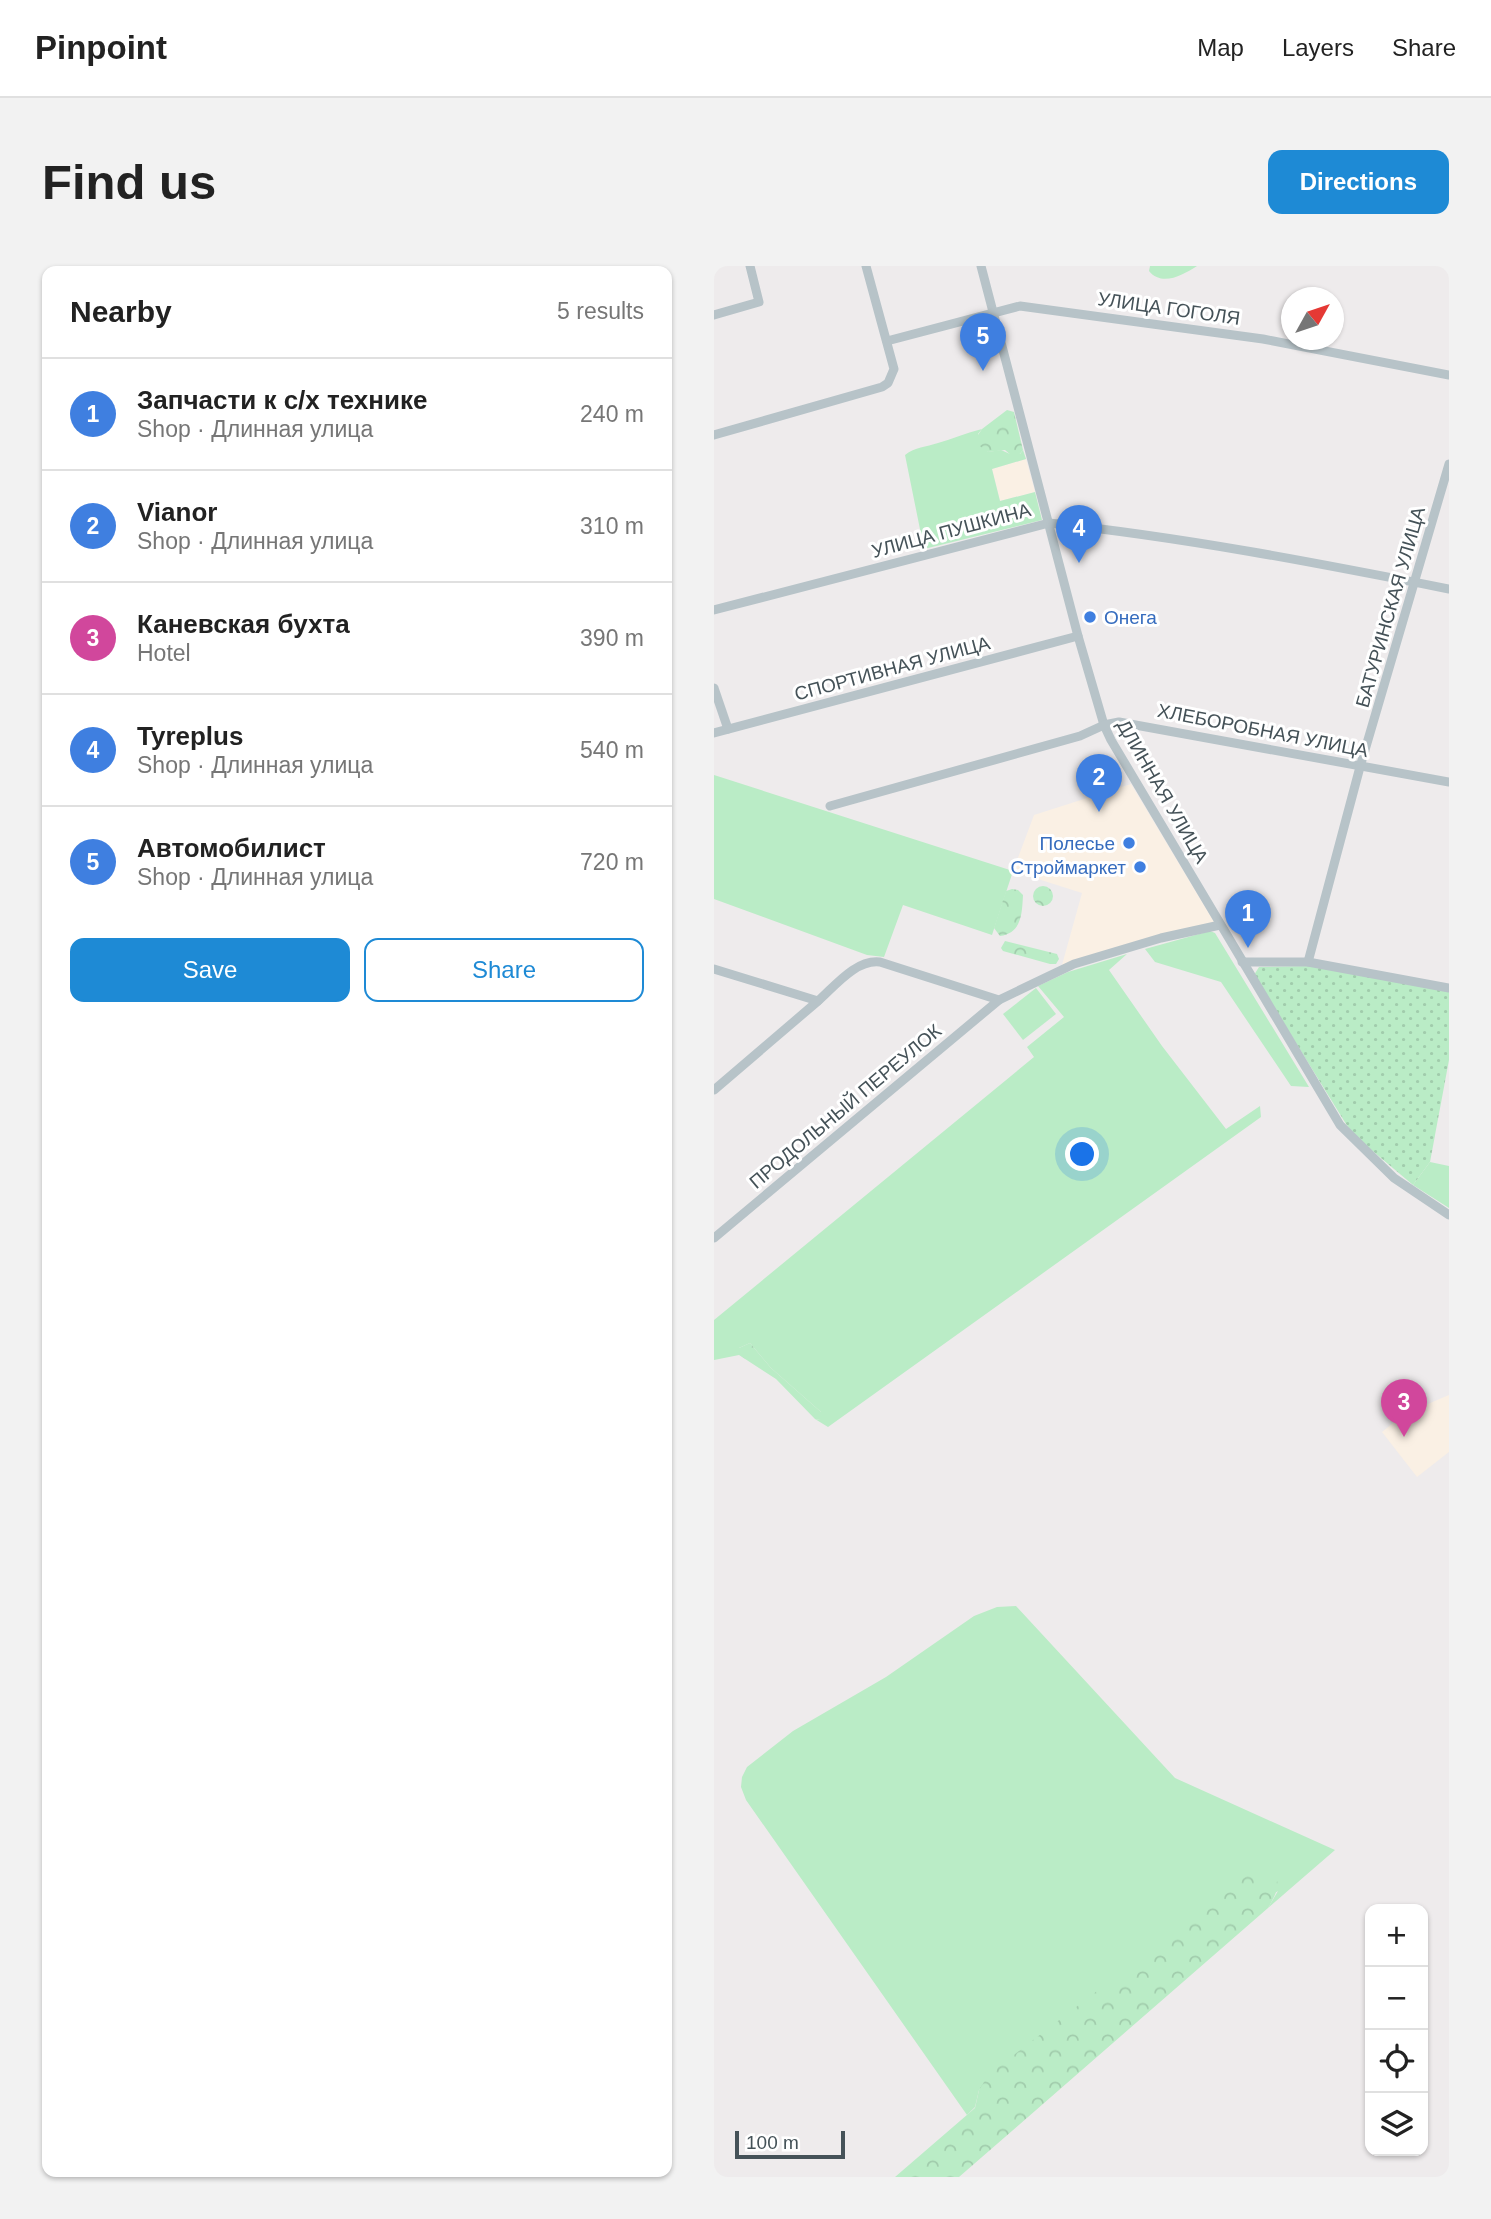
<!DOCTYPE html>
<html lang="en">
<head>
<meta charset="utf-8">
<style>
  :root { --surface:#fff; --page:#f2f2f2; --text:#222; --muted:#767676; --line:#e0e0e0; --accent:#1e8ad5 }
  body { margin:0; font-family:Arial,sans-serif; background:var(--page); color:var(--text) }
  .controls { position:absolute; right:21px; bottom:21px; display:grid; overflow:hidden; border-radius:14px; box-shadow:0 2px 5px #0004 }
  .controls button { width:63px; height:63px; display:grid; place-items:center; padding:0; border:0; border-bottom:2px solid var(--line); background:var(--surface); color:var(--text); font:35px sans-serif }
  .compass { position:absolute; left:567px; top:21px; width:63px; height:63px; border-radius:50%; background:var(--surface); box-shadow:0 2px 5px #0004; rotate:50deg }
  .scale { position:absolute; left:21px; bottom:18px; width:110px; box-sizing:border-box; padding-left:7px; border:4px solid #455258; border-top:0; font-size:19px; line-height:24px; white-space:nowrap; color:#455258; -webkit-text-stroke:5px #fff; paint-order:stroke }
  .you { position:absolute; left:369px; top:889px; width:24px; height:24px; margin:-18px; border:5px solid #fff; border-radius:50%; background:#1a73e8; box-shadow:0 0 0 10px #1a73e833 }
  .badge { display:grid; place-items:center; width:46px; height:46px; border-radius:50%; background:var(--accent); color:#fff; font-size:23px; font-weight:700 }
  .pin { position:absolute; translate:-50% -58px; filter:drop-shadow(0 2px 4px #0008) }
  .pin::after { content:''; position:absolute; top:37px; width:24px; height:21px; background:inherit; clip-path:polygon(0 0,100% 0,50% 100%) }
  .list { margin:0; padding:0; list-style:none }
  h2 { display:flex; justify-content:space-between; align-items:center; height:91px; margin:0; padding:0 28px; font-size:30px }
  h2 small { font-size:23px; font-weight:400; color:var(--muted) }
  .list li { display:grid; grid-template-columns:46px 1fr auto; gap:21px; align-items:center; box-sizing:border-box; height:112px; padding:0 28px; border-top:2px solid var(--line) }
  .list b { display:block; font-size:26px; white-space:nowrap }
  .list p { margin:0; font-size:23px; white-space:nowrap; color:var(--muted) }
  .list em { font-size:23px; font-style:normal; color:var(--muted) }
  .actions { display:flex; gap:14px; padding:21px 28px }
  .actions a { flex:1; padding:16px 0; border:2px solid var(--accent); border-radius:14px; text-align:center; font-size:24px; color:var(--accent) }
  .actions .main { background:var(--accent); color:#fff }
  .icon { flex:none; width:38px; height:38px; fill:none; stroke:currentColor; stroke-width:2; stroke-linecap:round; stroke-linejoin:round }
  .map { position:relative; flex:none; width:735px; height:1911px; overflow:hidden; border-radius:14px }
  header { display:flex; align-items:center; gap:42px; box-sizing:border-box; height:98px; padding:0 35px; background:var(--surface); border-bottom:2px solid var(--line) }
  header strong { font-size:33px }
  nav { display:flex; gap:38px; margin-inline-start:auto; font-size:24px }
  .intro { display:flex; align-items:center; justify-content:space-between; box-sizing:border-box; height:168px; padding:0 42px }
  h1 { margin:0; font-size:49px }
  .button { padding:18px 32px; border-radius:14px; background:var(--accent); color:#fff; font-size:24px; font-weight:700 }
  main { display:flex; gap:42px; padding:0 42px }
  aside { flex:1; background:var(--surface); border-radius:14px; box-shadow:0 2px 5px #0004 }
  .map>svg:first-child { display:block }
</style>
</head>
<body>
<header>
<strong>Pinpoint</strong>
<nav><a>Map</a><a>Layers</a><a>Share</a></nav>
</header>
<div class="intro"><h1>Find us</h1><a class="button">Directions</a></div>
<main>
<aside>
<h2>Nearby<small>5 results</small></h2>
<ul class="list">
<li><span class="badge" style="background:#3f7fe0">1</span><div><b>Запчасти к с/х технике</b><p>Shop · Длинная улица</p></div><em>240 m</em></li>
<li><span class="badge" style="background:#3f7fe0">2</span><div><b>Vianor</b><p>Shop · Длинная улица</p></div><em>310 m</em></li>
<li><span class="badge" style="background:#d1479c">3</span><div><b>Каневская бухта</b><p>Hotel</p></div><em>390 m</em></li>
<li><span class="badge" style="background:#3f7fe0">4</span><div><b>Tyreplus</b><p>Shop · Длинная улица</p></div><em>540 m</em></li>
<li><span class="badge" style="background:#3f7fe0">5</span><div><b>Автомобилист</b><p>Shop · Длинная улица</p></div><em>720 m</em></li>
</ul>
<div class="actions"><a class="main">Save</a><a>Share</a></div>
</aside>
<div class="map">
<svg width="735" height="1911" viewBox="0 0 735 1911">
  <defs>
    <pattern id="forest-crowns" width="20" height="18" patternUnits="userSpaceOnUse" patternTransform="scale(1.75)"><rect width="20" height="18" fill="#baecc6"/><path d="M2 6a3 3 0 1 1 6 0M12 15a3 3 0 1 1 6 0" fill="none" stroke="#a1ccac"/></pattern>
    <pattern id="garden-dots" width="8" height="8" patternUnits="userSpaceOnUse" patternTransform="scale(1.75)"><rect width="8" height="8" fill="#baecc6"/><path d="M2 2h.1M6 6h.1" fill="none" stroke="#a1ccac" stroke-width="1.8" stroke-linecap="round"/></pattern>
  </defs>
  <rect width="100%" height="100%" fill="#eeebec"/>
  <g fill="#faf0e4">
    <path d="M312,193L321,226L286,235L278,203Z"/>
    <path d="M417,518L500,656L348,699L368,627L299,605L320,549Z"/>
    <path d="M735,1129V1186L703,1211L668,1166L690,1148Z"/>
  </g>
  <g fill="#baecc6">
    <path d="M436,0H483C469,9 448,21 435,5Z"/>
    <path d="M268,163L264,168L274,186L287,184L296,188H306L309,184L312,193L278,203L286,235L321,226L328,254L210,283L191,189C201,181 212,181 224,177C238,173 252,167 268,163Z"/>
    <path d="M0,509L299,605L278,669L189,639L170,691L153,689L0,633Z"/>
    <path d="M496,665L501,667L595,821L577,820L507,716L441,696L431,683Z"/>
    <path d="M413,688L395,704L448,780L512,863L546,840L547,851L114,1161L101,1153L106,1154L107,1146L57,1102L36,1077L25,1082V1089L0,1094V1054L320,791L313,781L350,751L324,720L354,706Z"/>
    <path d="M322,722L342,748L309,774L289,748Z"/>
    <path d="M716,896L735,900V942L699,919Z"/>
    <path d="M302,1340L461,1512L621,1584L554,1642L564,1625L265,1824L261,1841L253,1849L32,1534L27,1521L28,1511L33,1501L79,1465L172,1411L260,1350L283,1341Z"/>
  </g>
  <g fill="url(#forest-crowns)">
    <path d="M293,144L300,146L309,184L304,190L299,191L291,184L274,186L263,178L262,172L268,163Z"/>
    <circle cx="329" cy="630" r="10"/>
    <path d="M298,623L304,624L309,629C308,647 308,667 286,670L280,662L292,625Z"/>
    <path d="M291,675L343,688L345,693L342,698H336L289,685L287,682Z"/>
    <path d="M36,1077L57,1102L107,1146L109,1151L106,1154L101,1153L62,1113L25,1089V1082Z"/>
    <path d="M543,1602C571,1608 566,1622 554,1642L245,1911H181L261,1842L265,1824L275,1808Z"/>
  </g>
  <path fill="url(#garden-dots)" d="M597,700L735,725V794L716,896L699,919L642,871L632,858L540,709L545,701Z"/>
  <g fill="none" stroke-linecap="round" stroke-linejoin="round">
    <g stroke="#b7c3c8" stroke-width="9">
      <path d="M267,0L364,370L390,459L397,474L626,859L680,912L735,949"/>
      <path d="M0,49L45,36L36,0"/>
      <path d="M173,75L306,40L549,73L735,109"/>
      <path d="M0,169L168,121L174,117L180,103L152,0"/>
      <path d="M0,344L335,257C469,271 603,297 735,323"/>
      <path d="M0,422L14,463"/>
      <path d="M0,467L364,370"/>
      <path d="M116,540L366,470L390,459L405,456L735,516"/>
      <path d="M528,696H594L735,722"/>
      <path d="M594,696L646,501L735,198"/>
      <path d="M0,703L104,735C121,720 142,693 166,696L285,734L360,698L447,672L506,659"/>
      <path d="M0,824L104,735"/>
      <path d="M0,972L285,734"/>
    </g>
  </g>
  <g fill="#3f7fe0" stroke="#fff" stroke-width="2.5">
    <circle cx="376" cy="351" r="7"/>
    <circle cx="415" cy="577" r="7"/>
    <circle cx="426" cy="601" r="7"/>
  </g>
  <g text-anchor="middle" stroke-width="6" stroke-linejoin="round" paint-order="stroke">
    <g font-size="19" fill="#455258" stroke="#fff">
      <text transform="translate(455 42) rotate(8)" y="7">УЛИЦА ГОГОЛЯ</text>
      <text transform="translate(237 264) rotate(-15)" y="7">УЛИЦА ПУШКИНА</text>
      <text transform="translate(676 341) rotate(-74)" y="7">БАТУРИНСКАЯ УЛИЦА</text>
      <text transform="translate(178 402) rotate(-15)" y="7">СПОРТИВНАЯ УЛИЦА</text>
      <text transform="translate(549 464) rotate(11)" y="7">ХЛЕБОРОБНАЯ УЛИЦА</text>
      <text transform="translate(449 525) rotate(60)" y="7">ДЛИННАЯ УЛИЦА</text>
      <text transform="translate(131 840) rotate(-40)" y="7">ПРОДОЛЬНЫЙ ПЕРЕУЛОК</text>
    </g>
    <g font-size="19" fill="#366cbe" stroke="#fff" text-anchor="end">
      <text x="390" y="358" text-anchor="start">Онега</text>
      <text x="401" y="584">Полесье</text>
      <text x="412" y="608">Строймаркет</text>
    </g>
  </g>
</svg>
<div class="controls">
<button>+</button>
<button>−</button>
<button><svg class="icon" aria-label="locate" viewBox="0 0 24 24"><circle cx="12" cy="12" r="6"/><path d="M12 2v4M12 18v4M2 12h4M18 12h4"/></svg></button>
<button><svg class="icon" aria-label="layers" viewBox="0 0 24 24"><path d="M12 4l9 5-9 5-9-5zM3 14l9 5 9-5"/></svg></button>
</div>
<svg class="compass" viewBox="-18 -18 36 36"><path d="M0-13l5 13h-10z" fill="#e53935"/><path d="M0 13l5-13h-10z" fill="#767676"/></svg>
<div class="scale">100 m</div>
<div class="you"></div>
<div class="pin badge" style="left:534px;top:682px;background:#3f7fe0">1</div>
<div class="pin badge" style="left:385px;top:546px;background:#3f7fe0">2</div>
<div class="pin badge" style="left:690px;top:1171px;background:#d1479c">3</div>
<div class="pin badge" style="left:365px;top:297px;background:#3f7fe0">4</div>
<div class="pin badge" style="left:269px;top:105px;background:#3f7fe0">5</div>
</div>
</main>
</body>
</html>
